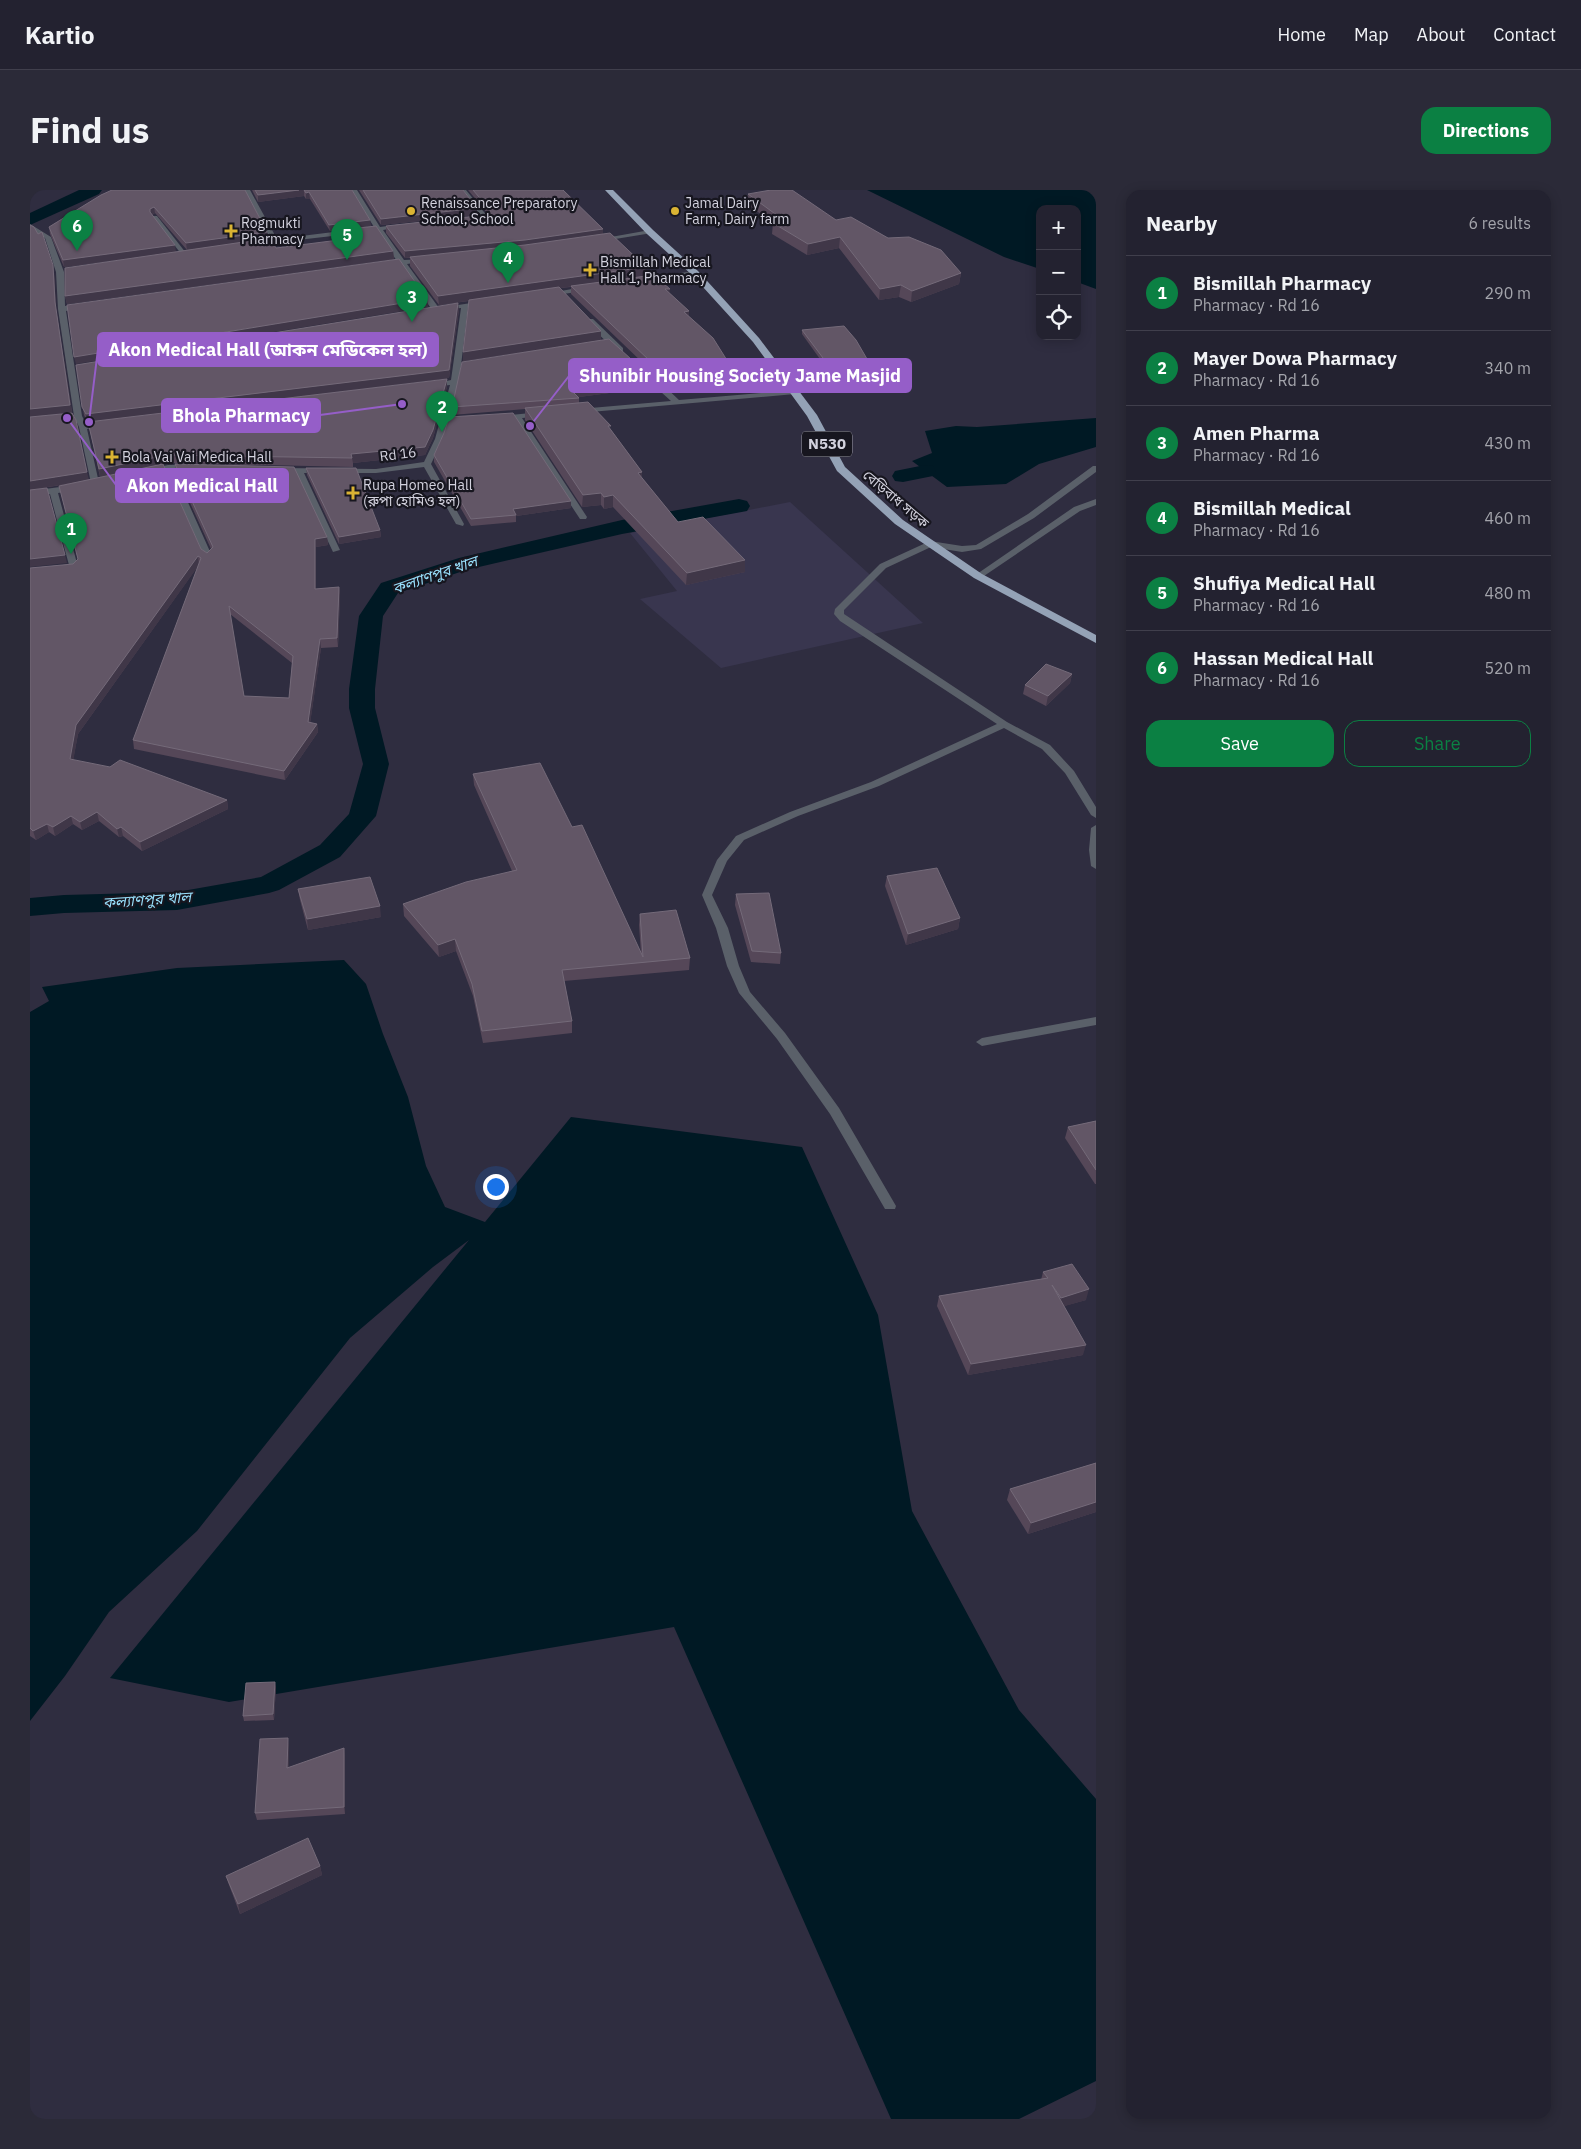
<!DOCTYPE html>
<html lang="en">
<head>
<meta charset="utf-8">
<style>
  :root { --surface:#232230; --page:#2b2a38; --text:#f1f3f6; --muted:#a3a4ab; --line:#403f4c; --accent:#0b8043 }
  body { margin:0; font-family:"IBM Plex Sans","Noto Sans Bengali",sans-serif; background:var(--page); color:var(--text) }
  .controls { position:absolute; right:15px; top:15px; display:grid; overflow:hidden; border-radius:10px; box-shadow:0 2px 12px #0003 }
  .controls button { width:45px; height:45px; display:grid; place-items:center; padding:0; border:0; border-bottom:1px solid var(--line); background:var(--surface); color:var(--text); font:25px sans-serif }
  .you { position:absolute; left:465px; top:996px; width:18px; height:18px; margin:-12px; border:4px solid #fff; border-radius:50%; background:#1a73e8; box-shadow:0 0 0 8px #1a73e833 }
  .badge { display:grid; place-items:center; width:32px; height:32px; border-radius:50%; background:var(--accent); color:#fff; font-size:16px; font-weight:700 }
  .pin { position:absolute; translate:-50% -41px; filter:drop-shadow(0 1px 2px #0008) }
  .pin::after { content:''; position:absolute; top:26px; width:18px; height:15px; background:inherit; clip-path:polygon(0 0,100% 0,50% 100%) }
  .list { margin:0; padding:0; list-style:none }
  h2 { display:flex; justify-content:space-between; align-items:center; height:65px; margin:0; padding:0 20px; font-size:21px }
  h2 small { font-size:16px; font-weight:400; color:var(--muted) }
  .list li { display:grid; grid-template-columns:32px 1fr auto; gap:15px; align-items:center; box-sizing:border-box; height:75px; padding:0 20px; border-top:1px solid var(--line) }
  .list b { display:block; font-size:19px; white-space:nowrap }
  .list p { margin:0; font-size:16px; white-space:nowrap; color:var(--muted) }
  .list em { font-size:16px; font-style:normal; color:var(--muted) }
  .actions { display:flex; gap:10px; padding:15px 20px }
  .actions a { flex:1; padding:11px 0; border:1px solid var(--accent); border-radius:15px; text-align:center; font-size:18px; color:var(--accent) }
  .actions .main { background:var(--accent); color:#fff }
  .icon { flex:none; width:28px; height:28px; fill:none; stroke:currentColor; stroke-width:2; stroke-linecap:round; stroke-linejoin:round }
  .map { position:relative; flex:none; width:1066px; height:1929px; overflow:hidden; border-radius:15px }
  header { display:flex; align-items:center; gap:30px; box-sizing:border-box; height:70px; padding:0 25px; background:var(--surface); border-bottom:1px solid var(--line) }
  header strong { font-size:24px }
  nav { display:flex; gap:28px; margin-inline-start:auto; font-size:18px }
  .intro { display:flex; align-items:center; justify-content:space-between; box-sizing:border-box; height:120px; padding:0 30px }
  h1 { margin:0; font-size:35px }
  .button { padding:12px 22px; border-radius:15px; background:var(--accent); color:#fff; font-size:18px; font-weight:700 }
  main { display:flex; gap:30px; padding:0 30px }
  aside { flex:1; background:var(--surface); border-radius:15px; box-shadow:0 2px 12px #0003 }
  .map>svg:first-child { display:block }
</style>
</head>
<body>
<header>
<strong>Kartio</strong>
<nav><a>Home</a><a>Map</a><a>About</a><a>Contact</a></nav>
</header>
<div class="intro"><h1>Find us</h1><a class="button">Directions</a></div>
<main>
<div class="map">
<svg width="1066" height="1929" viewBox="0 0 1066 1929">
  <rect width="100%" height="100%" fill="#2f2d40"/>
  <path fill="#39364f" d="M760,312L893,433L691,478L610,409L647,401L600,343Z"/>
  <g fill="#001924">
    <path d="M837,0H1066V99L1047,92V19H1010V79L974,67Z"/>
    <path d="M1066,228V257L1009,274L976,294L917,297L882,271L902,263L895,241L926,236L947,237Z"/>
    <path d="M314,770L336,794L353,844L378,907L396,976L415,1017L455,1032L541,927L772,957L848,1125L882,1321L989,1520L1066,1609V1891L989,1929H861L644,1437L199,1512L80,1488L439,1050L403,1077L320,1148L167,1341L79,1422L35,1486L0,1531V822L19,811L12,797L147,778Z"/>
  </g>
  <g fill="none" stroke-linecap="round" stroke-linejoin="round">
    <g fill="#001924" fill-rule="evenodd">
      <path d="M49,0H72L69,4L0,35V23Z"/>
      <path d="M895,275L903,276L906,281L903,286L873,292L865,291L862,286L865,281Z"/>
      <path d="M709,309L717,311L720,316L717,321L592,344L436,380L368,403L353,426L345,499V518L359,574L346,626L310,667L249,700L239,703L147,720L34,723L0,726V708L34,705L147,702L231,687L290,655L319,624L333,574L319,518V499L329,426L351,393L429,368L592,330Z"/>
    </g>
    <g fill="#5a6069" fill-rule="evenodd">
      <path d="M214,0H220L247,49L344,37L321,0H327L350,37L372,34L375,36L353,40L374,70L398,69V71L377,74L409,118L454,111L458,113L438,117L429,192L420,227H434L438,229L434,231L418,232L413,249L401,274L434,334L433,336L426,334L394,277L346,283H274L310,360L303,362L266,283L250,282L246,280L250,278L346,279L394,272L405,249L420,195L402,197L398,195L421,190L431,118L403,121L370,75H354V73L367,71L346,41L224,55V53L241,50Z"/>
      <path d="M430,0H436L458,27V29L440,30V28L451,26Z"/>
      <path d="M123,26H127L156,63V65H152L123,28Z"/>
      <path d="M0,34L21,47L34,82L35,116L54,114L58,116L36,121L52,226L56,234L74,232L78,234L57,239L69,293L68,295L61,293L49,237L44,226L28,119L26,82L15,48L0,39Z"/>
      <path d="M620,40L623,42L622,43L567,52L564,50Z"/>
      <path d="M665,81H668V85L613,92L609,90L613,88Z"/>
      <path d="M558,96L562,98L561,100L519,106L515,104Z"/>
      <path d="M557,129H563L593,158V162H587L557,133Z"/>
      <path d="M610,179H616L649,210L765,200L769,202L765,204L549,223L545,221L549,219L641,211L610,183Z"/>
      <path d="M511,222H514V226L492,228L557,327L556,329H550L484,229L469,230L465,228L469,226Z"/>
      <path d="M138,275H162L166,277L162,279H143L182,366L181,368L174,366L135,280L118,283L114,281Z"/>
      <path d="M1063,276H1066V282L1004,328L951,359L932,362L901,357L856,378L814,420V424L977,532L1020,555L1044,581L1066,617V628L1061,625L1035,583L1012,559L974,538L849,596L768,626L714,650L697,671L682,705L698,738L709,776L720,802L755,843L809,918L866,1016L865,1019H855L800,924L747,849L709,803L697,776L686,738L672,705L687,670L706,646L760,622L841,592L967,534L810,431L804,424L805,419L850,374L900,351L932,356L946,355L998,324Z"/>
      <path d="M45,295L48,296V300L28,303L48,377L44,380L0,385V379L39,375L20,304L0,307V301Z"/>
      <path d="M1066,309V315L1050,321L951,388H945L944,386L1044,317Z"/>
      <path d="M1066,635V679L1061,676L1059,660L1061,638Z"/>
      <path d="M1066,827V835L952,856L946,852L952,848Z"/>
    </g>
    <path fill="#94a2b6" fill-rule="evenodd" d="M575,0H583L623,40L668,81L729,148L787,225L815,277L873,330L952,384L1066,445V453L944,388L865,334L807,281L777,226L723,152L662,85L617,44Z"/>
  </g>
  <g fill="#554758" fill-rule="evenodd">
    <path d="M82,0L237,42L238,48L246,58L306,51L304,49L303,41L363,61L364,69L37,114L35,106L157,60L125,23L122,25L146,62L34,77L20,44L19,37Z"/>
    <path d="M222,0H322L341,36L300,41L280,9H276L274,6L228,12Z"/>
    <path d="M329,0H433L447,18V25L351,35Z"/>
    <path d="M438,0H533L573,44L616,77V86L640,104L705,183L704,192L685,193V195L639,198L541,104V97L530,98L571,150L433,171V162L439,111L409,115L380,76V68H375L356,43V36L456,25L458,24Z"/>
    <path d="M718,4L806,30L858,48L931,83L929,94L881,112L869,107L849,110L809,58L777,65L742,44L743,33L717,14Z"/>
    <path d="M24,82L26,119L42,222L9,226L59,290L70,287L58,232L417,197L403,248L395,265L323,273V277L138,273L133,274L171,359L177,363L181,359L146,282L145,274L297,347L298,355L286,357V399L309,397L310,405L308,457L291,458L280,533L287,534L288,542L255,590L104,559L103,550L168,376L48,544L43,570L197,610L198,619L112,661L93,646L89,647L69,631L52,640L43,634L25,646L19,642L6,650L0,646V378L43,374L48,370L29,296L50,292L0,300ZM200,424L262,473L259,508L214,506Z"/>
    <path d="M429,120L419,188L57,232L54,225L46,175Z"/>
    <path d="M772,140L844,181L843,185L839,186L841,189V194L810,197L772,144Z"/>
    <path d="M624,190V197L549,207V213L581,240L612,282V288L648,332L715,382L656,395L583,317L574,319L571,315L552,317L495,230V219L422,225V217Z"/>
    <path d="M404,265L541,318L486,326V332L441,336L404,272Z"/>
    <path d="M276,278L350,340L351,347L309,354L277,285Z"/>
    <path d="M1042,484L1040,493L1016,516L993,504L995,495Z"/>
    <path d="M443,584L542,637L611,764L609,735L610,724L660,768L659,780L534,791L542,831V843L453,853L443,806L426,761L409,767L374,726L373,714L482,681L444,595Z"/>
    <path d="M857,686L930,728L928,739L876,755L855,696Z"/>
    <path d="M268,699L351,727L278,740L270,710Z"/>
    <path d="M706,704L751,763L750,774L721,772L705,715Z"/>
    <path d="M1066,931V994H1065L1035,948L1038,937Z"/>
    <path d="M1013,1082L1056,1110L1034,1116L1053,1165L938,1185L907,1116L909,1106L1011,1090Z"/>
    <path d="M1066,1273V1322L998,1344L977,1310L980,1299Z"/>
    <path d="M246,1497L244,1530L214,1531L213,1526Z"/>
    <path d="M259,1555V1578L315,1565V1624L227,1630L225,1623Z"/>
    <path d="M290,1676L292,1685L210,1724L199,1695L196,1686Z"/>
  </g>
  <g fill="#403748">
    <path d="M269,0H274V6L228,12V5Z"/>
    <path d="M279,2L280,9H276V3Z"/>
    <path d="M124,17L125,23L121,25L120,22V19Z"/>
    <path d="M447,18V25L351,35V29Z"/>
    <path d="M340,30L341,36L300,41L299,35Z"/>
    <path d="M573,39V46L495,56L375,68V61Z"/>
    <path d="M237,42L238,49L157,60L156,53Z"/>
    <path d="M810,47L809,58L777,65L778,54Z"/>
    <path d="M145,55L146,62L34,77L33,70Z"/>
    <path d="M363,61L364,69L37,114L35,106Z"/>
    <path d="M23,75L24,82L26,119L42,222L0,227V219L25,112Z"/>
    <path d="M616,77V86L409,115L408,106Z"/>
    <path d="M931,83L929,94L881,112L882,101Z"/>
    <path d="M871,95L869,107L849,110L850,99Z"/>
    <path d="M635,99H640L639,107Z"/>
    <path d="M397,109L398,117L46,174L44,167Z"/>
    <path d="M428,113L429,120L419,188L57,232L56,224Z"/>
    <path d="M659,121V129L654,122Z"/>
    <path d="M571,141V150L433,171V162Z"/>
    <path d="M417,189V197L403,248L395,265L323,273L322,268L321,264Z"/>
    <path d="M841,189V194L810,197L811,192Z"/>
    <path d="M624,190V197L542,208V201Z"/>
    <path d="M137,265L138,273L70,288L69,279Z"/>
    <path d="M57,282L59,290L0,300V291Z"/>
    <path d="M612,282V294L608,283Z"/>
    <path d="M571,303V315L552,317L553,305Z"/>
    <path d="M583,305V317L574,319V307Z"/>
    <path d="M541,311V318L486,326L483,319Z"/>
    <path d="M350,340L351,347L309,354V347Z"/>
    <path d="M297,347L298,355L286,357V407L285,399V349Z"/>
    <path d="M35,365L37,373L0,377V369Z"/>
    <path d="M168,366L169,375L48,544L42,578L40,569L46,535Z"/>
    <path d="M715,370V382L656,395L657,383Z"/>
    <path d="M309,397L310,405L308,457L307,448Z"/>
    <path d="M290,449L291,458L279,541L278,532Z"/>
    <path d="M1042,484L1040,493L1016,516L1018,506Z"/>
    <path d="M287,534L288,542L255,590L254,581Z"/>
    <path d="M197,610L198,619L112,661L110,652Z"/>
    <path d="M67,622L69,631L52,640L50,632Z"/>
    <path d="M41,626L43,634L25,646L23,637Z"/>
    <path d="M17,634L19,642L6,650L3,641Z"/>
    <path d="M91,637L93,646L89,647L87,639Z"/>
    <path d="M350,716L351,727L278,740L277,729Z"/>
    <path d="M930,728L928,739L876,755L878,744Z"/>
    <path d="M425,749L426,761L409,767L408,755Z"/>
    <path d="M1059,1099L1056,1110L1028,1118L1031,1108Z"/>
    <path d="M1056,1155L1053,1165L938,1185L941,1174Z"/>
    <path d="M1066,1312V1322L998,1344L1001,1333Z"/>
    <path d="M245,1492L246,1497L244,1530L243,1524Z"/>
    <path d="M258,1548L259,1555V1586L257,1578Z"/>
    <path d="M314,1558L315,1565V1624L314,1617Z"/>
    <path d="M290,1676L292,1685L210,1724L208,1714Z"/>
  </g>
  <g fill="#625666" stroke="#746a79" fill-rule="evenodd">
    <path d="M82,0H215L237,42L156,53L124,17L120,19V22L145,55L33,70L19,37L71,5Z"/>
    <path d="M225,0H269L228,5Z"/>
    <path d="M274,0H322L340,30L299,35L279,2L276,3Z"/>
    <path d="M333,0H433L447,18L351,29Z"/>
    <path d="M443,0H533L573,39L495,50L375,61L356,36L456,25L460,23V20Z"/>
    <path d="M741,0H762L806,30L821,27L858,48L879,47L911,60L931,83L882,101L871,95L850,99L810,47L778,54L743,33L752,29L718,4Z"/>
    <path d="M0,35L4,37L8,44L12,42L23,75L25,112L40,215L0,219Z"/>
    <path d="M346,36L363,61L35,106V78L241,48L246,58L309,50L303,41Z"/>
    <path d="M580,43L616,77L408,106L380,67L495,55Z"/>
    <path d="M369,69L397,109L44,167L37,115Z"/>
    <path d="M624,85L640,99H635L659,121L654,122L683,148L705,183L684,185L685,186L640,190L541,96Z"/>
    <path d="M529,97L571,141L433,162L439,110Z"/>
    <path d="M428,113L419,180L56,224L52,217L46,175Z"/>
    <path d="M814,136L826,150L844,181H836L841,189L811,192L772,140Z"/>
    <path d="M579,149L624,190L542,201L549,208L422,217L432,172Z"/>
    <path d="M417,189L403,240L395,257L321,264L322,268L137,265L69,279L58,232Z"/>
    <path d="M558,212L581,236H578L612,282L608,283L648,332L673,327L715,370L657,383L583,305L574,307L571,303L553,305L495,218Z"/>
    <path d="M42,223L46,230L57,282L0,291V227Z"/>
    <path d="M483,223L541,311L483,319L486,325L441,329L404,265L414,243L419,227Z"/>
    <path d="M133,274L171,359L177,363L183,357L145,274L264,277L297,347L285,349V399L309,397L307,448L290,449L278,532L287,534L254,581L103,550L171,368L168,366L46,535L40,569L80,577L90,570L197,610L110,652L91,637L87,639L67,622L50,632L41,626L23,637L17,634L3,641L0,638V378L43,374L48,369L29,296ZM199,416L263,466L259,508L214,506Z"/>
    <path d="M276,278H326L350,340L309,347Z"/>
    <path d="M17,298L35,365L0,369V300Z"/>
    <path d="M1016,474L1042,484L1018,506L995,495Z"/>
    <path d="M510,573L542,637L552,635L613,767L610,724L646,720L660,768L532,780L542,831L452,841L442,794L425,749L408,755L373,714L436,692L487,680L443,584Z"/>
    <path d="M907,678L930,728L878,744L857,686Z"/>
    <path d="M340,687L350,716L277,729L268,699Z"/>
    <path d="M739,703L751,763L722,761L706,704Z"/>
    <path d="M1066,931V980L1038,937Z"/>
    <path d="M1042,1074L1059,1099L1031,1108L1022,1095L1056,1155L941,1174L909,1106L1018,1088L1013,1082Z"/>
    <path d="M1066,1273V1312L1001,1333L980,1299Z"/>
    <path d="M245,1492L243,1524L213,1526L216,1493Z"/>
    <path d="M258,1548L257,1578L314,1558V1617L225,1623L230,1549Z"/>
    <path d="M278,1648L290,1676L208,1714L196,1686Z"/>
  </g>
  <g fill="#dab333" stroke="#17161f" stroke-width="2">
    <circle cx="381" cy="21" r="5"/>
    <circle cx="645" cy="21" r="5"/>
    <path d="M198.5 33.5h5v5h5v5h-5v5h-5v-5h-5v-5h5z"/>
    <path d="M557.5 72.5h5v5h5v5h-5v5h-5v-5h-5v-5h5z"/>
    <path d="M79.5 259.5h5v5h5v5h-5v5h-5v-5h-5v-5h5z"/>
    <path d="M320.5 295.5h5v5h5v5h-5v5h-5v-5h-5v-5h5z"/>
  </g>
  <g text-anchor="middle" stroke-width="4.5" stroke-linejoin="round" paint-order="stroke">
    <g font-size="14" fill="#d3d2de" stroke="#17161f" text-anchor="start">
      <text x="391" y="18">Renaissance Preparatory<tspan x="391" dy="16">School, School</tspan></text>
      <text x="655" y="18">Jamal Dairy<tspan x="655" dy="16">Farm, Dairy farm</tspan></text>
      <text x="211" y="38">Rogmukti<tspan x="211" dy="16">Pharmacy</tspan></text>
      <text x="570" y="77">Bismillah Medical<tspan x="570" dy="16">Hall 1, Pharmacy</tspan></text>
      <text x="92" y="272">Bola Vai Vai Medica Hall</text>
      <text x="333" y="300">Rupa Homeo Hall<tspan x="333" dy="16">(রুপা হোমিও হল)</tspan></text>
    </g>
    <g font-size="14" fill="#d3d2de" stroke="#17161f">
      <text transform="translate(368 264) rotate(-7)" y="5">Rd 16</text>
      <text transform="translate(866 309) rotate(40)" y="5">বেড়িবাধ সড়ক</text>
    </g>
    <rect fill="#17161f" stroke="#9b9aa5" stroke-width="1" x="772" y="241.5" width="50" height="25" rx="4"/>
    <g font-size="15" font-weight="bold" fill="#d3d2de">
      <text x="797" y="259">N530</text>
    </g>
    <g font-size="15" font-style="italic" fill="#98dffb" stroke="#17161f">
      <text transform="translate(405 385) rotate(-19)" y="5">কল্যাণপুর খাল</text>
      <text transform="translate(117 710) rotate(-4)" y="5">কল্যাণপুর খাল</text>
    </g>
  </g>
  <path fill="none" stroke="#955ec8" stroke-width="2" d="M59 232L68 159M500 236L539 186M372 214L290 225M37 228L86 295"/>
  <g fill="#955ec8" stroke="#17161f" stroke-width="2">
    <circle cx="59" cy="232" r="5"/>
    <circle cx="500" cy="236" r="5"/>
    <circle cx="372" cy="214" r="5"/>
    <circle cx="37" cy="228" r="5"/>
  </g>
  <g fill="#955ec8" stroke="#955ec8" stroke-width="2">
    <rect x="68" y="143" width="340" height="33" rx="5"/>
    <rect x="539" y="169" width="342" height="33" rx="5"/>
    <rect x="132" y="209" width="158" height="33" rx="5"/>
    <rect x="86" y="279" width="172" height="33" rx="5"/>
  </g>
  <g font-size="18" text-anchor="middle" font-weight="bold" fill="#fff">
    <text x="238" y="166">Akon Medical Hall (আকন মেডিকেল হল)</text>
    <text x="710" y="192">Shunibir Housing Society Jame Masjid</text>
    <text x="211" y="232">Bhola Pharmacy</text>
    <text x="172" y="302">Akon Medical Hall</text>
  </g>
</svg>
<div class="controls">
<button>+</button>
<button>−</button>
<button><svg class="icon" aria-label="locate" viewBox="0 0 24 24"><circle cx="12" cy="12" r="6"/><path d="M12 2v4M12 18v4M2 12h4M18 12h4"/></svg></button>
</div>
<div class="you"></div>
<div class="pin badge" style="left:41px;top:364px">1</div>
<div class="pin badge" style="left:412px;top:242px">2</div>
<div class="pin badge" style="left:382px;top:132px">3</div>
<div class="pin badge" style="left:478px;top:93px">4</div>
<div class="pin badge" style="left:317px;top:70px">5</div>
<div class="pin badge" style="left:47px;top:61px">6</div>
</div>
<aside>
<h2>Nearby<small>6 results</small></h2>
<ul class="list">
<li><span class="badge">1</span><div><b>Bismillah Pharmacy</b><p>Pharmacy · Rd 16</p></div><em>290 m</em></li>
<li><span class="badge">2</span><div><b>Mayer Dowa Pharmacy</b><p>Pharmacy · Rd 16</p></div><em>340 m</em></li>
<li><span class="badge">3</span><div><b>Amen Pharma</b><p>Pharmacy · Rd 16</p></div><em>430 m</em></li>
<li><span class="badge">4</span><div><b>Bismillah Medical</b><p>Pharmacy · Rd 16</p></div><em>460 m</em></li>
<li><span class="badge">5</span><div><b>Shufiya Medical Hall</b><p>Pharmacy · Rd 16</p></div><em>480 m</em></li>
<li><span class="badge">6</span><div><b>Hassan Medical Hall</b><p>Pharmacy · Rd 16</p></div><em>520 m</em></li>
</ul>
<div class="actions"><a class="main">Save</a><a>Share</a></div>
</aside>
</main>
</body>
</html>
